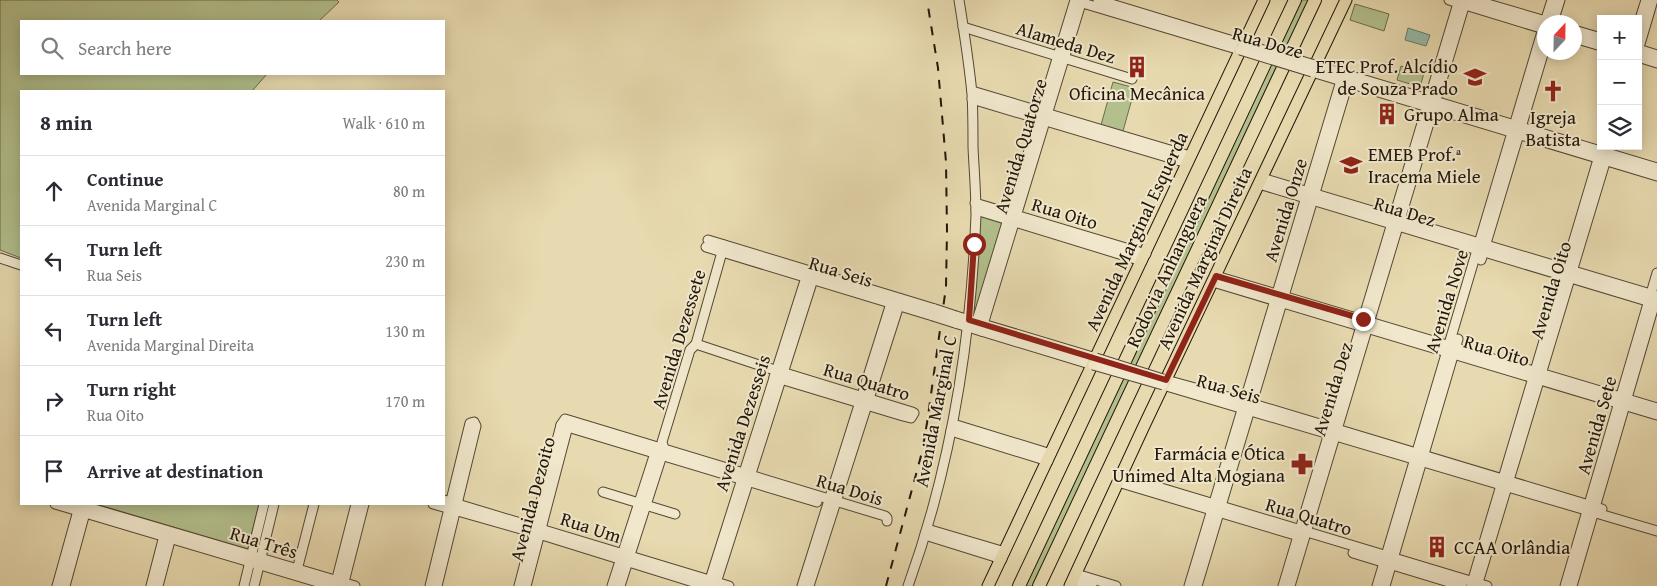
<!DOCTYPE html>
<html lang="en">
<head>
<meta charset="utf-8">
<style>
  :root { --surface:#fff; --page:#f7f7f7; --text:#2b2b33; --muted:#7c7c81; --line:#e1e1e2 }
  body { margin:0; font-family:"Gentium Book Plus",serif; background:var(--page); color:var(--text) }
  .controls { position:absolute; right:15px; top:15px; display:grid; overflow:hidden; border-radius:0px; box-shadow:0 2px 12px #0003 }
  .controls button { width:45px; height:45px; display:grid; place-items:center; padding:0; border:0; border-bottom:1px solid var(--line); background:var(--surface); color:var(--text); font:25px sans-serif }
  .compass { position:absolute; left:1537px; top:15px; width:45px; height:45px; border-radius:50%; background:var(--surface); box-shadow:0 2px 12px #0003; rotate:22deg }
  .stop { position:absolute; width:15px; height:15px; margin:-11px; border:4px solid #8f2418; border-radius:50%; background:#fff }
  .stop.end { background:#8f2418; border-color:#fff; box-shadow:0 1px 5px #0008 }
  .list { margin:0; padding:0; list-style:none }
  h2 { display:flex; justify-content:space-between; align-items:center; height:65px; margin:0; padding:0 20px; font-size:21px }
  h2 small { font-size:16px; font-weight:400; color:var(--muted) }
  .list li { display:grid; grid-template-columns:32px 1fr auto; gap:15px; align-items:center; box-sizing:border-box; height:70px; padding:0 20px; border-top:1px solid var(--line) }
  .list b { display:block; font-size:19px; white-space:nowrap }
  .list p { margin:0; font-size:16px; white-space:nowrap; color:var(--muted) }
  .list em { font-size:16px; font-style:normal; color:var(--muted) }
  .icon { flex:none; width:28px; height:28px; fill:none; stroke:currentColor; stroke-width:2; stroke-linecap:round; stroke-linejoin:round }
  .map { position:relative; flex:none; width:1657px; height:586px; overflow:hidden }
  .search { position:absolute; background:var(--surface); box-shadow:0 2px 12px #0003; left:20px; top:20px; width:425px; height:55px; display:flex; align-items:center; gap:12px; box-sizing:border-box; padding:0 18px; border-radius:0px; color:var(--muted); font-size:19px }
  .panel { position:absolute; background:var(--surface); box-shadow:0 2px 12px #0003; left:20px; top:90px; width:425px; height:415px; border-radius:0px }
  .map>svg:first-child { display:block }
</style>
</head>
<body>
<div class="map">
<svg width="1657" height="586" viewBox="0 0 1657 586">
  <rect width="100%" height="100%" fill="#e8dab0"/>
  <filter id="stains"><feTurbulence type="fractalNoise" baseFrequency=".004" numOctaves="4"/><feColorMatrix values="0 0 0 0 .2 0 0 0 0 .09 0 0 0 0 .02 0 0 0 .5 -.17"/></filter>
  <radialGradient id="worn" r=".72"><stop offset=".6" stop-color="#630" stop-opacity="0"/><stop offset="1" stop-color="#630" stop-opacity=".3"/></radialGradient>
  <g fill="#b3c08d" stroke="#6a6c4b">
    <path d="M0,0H337L339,2L319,21H21V74H267L252,91H21V258L0,250Z"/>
    <path d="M1299,0H1311L1035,586H1023Z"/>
    <path d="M1355,4L1389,14L1384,31L1350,20Z"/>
    <path d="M1401,66L1424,73L1420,87L1397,80Z"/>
    <path d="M1113,82L1135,88L1123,131L1101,125Z"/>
    <path d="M980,214L1006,221L976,313H974V310Z"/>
    <path d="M96,504H259L248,549Z"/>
  </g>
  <path fill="#97bba9" stroke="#687969" d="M1408,28L1430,35L1426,46L1405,40Z"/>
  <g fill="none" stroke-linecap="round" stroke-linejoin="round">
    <g stroke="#534833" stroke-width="11">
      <g id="minor">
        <path d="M1098,0L1243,44"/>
        <path d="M1449,0L1544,29"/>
        <path d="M1474,0L1549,22"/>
        <path d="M1076,1L1240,50"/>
        <path d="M1545,22L1552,0"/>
        <path d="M1553,22L1560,0"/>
        <path d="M1638,25L1646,0"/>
        <path d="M963,27L1132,79"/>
        <path d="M1574,30L1601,38"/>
        <path d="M1574,38L1601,46"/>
        <path d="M1638,49L1657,55"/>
        <path d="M1638,51L1653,0"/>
        <path d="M1638,57L1657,63"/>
        <path d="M1315,65L1657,168"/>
        <path d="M1312,72L1657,176"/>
        <path d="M972,91L1190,156"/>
        <path d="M972,99L1187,163"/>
        <path d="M1262,178L1657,296"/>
        <path d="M1259,184L1657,304"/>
        <path d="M975,203L1146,254"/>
        <path d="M976,210L1142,261"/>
        <path d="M708,240L935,309"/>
        <path d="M706,247L933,316"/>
        <path d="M0,258L21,265"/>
        <path d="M1481,260L1544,51"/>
        <path d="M1216,276L1657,408"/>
        <path d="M1213,282L1657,415"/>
        <path d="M956,316L1096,358"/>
        <path d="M955,323L1093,365"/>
        <path d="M975,327L1075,0"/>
        <path d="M981,331L1082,0"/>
        <path d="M696,344L759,365L912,412L914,413L911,418L903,416L774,377"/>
        <path d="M1166,380L1250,403L1602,509"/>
        <path d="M1163,385L1657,531"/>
        <path d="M953,424L1051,454"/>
        <path d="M561,425L817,502"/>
        <path d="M951,431L1048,461"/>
        <path d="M1121,476L1487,586"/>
        <path d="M1118,482L1302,537"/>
        <path d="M603,492L675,514"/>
        <path d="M444,500L729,586"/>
        <path d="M55,504L331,586"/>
        <path d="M77,504L355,586"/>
        <path d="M433,504L539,534L706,586"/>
        <path d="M927,529L1005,552"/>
        <path d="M925,535L1002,559"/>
        <path d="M1353,553L1462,586"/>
        <path d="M296,574L314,504"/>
        <path d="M1076,574L1116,586"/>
        <path d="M1073,580L1092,586"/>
        <path d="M57,586L79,507"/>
        <path d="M65,586L86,509"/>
        <path d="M151,586L165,532"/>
        <path d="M158,586L172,533"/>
        <path d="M244,586L264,504"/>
        <path d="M254,586L274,504"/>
        <path d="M335,586L356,504"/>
        <path d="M343,586L364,504"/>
        <path d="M430,586L470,423L474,422L476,426L437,586"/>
        <path d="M519,586L561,425L565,419L885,516L887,518V521"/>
        <path d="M526,586L569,422"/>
        <path d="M612,586L656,450"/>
        <path d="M620,586L664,449L662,442L690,350L696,344L724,245"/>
        <path d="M708,586L808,271"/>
        <path d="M715,586L815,273"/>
        <path d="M802,586L893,297"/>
        <path d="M809,586L901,299"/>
        <path d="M908,586C951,467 971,341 976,215C976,192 974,169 973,147C973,129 973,111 972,94C969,62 964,31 959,0"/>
        <path d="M1189,586L1343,74"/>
        <path d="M1197,586L1350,76"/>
        <path d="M1283,586L1459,0"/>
        <path d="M1290,586L1466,0"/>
        <path d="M1377,586L1544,25"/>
        <path d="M1385,586L1458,339"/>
        <path d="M1471,586L1602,146"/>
        <path d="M1477,586L1610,146"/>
        <path d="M1565,586L1657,273"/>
        <path d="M1572,586L1656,299"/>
      </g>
    </g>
    <g stroke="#211709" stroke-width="13">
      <g id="major">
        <path d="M988,586L1264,0"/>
        <path d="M1070,586L1143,428L1346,0"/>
      </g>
    </g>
    <g stroke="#211709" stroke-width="14">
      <g id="highway">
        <path d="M1019,586L1295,0"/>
        <path d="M1039,586L1315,0"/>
      </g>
    </g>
    <use href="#minor" stroke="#f0e7cc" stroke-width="9"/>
    <use href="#major" stroke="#e8dab0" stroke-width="11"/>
    <use href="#highway" stroke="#e8dab0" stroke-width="12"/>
    <path stroke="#211709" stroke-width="2" stroke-dasharray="9 9" stroke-linecap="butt" d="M886,586L922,452L927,423L946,287L947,231L946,162L938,68L927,0"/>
    <g stroke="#534833" stroke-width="11" stroke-linecap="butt">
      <g id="minor-bridge">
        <path d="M1243,44L1315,65"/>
        <path d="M1240,50L1312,72"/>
        <path d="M935,309L956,316"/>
        <path d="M933,316L955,323"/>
        <path d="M1096,358L1163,379"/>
        <path d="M1093,365L1163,385"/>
      </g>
    </g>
    <use href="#minor-bridge" stroke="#f0e7cc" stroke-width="9"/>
  </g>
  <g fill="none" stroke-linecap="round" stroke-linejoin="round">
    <path stroke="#8f2418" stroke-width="6" d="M974,244L969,320L1166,380L1216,276L1363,319"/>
  </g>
  <defs>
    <g id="building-bare" transform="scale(1.725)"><path d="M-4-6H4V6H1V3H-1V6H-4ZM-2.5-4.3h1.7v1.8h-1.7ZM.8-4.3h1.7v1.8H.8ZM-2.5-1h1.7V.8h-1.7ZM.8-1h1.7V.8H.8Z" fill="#8f2418" stroke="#f0e7cc" stroke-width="2.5" paint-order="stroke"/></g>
    <g id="university-bare" transform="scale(1.725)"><path d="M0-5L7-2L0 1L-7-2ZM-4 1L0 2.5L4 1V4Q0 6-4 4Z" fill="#8f2418" stroke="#f0e7cc" stroke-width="2.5" paint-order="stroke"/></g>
    <g id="church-bare" transform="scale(1.725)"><path d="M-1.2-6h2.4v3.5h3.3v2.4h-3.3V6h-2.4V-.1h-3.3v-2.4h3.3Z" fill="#8f2418" stroke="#f0e7cc" stroke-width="2.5" paint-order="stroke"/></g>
    <g id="school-bare" transform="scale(1.725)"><path d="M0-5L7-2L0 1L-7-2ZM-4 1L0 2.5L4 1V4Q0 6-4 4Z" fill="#8f2418" stroke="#f0e7cc" stroke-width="2.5" paint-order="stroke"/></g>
    <g id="pharmacy-bare" transform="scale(1.725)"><path d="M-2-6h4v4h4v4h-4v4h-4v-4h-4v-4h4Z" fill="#8f2418" stroke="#f0e7cc" stroke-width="2.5" paint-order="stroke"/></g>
  </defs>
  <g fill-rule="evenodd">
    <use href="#building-bare" x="1137" y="67"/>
    <use href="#university-bare" x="1475" y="77"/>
    <use href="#church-bare" x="1553" y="91"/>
    <use href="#building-bare" x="1387" y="114"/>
    <use href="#school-bare" x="1351" y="165"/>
    <use href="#pharmacy-bare" x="1302" y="464"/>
    <use href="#building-bare" x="1437" y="547"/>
  </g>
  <g text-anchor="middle" stroke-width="4" stroke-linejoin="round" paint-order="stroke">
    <g font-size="19" fill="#211709" stroke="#f0e7cc">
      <text transform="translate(1066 42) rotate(17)" y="7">Alameda Dez</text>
      <text transform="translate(1268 42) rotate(16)" y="7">Rua Doze</text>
      <text transform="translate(1020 146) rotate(-73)" y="7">Avenida Quatorze</text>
      <text transform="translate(1285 210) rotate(-73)" y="7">Avenida Onze</text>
      <text transform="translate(1405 211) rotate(17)" y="7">Rua Dez</text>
      <text transform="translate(1065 213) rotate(17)" y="7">Rua Oito</text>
      <text transform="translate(1136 231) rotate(-65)" y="7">Avenida Marginal Esquerda</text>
      <text transform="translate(1204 258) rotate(-65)" y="7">Avenida Marginal Direita</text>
      <text transform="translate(841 271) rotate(17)" y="7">Rua Seis</text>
      <text transform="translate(1166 271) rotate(-65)" y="7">Rodovia Anhanguera</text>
      <text transform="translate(1550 290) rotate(-73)" y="7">Avenida Oito</text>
      <text transform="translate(1446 301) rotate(-73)" y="7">Avenida Nove</text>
      <text transform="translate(678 339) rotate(-73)" y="7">Avenida Dezessete</text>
      <text transform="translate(1497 350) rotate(17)" y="7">Rua Oito</text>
      <text transform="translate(867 381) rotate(17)" y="7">Rua Quatro</text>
      <text transform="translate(1229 388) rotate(16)" y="7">Rua Seis</text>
      <text transform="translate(1332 389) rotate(-73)" y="7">Avenida Dez</text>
      <text transform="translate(935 411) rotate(-79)" y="7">Avenida Marginal C</text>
      <text transform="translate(742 423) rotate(-72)" y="7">Avenida Dezesseis</text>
      <text transform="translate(1596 425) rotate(-74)" y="7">Avenida Sete</text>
      <text transform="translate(850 489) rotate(17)" y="7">Rua Dois</text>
      <text transform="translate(532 499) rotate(-75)" y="7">Avenida Dezoito</text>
      <text transform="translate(1309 516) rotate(17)" y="7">Rua Quatro</text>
      <text transform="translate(591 527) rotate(18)" y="7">Rua Um</text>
      <text transform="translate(264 542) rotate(17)" y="7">Rua Três</text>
    </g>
    <g font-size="19" fill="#211709" stroke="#f0e7cc" text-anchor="start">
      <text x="1458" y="73" text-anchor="end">ETEC Prof. Alcídio<tspan x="1458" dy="22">de Souza Prado</tspan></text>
      <text x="1137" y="100" text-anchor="middle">Oficina Mecânica</text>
      <text x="1404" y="121">Grupo Alma</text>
      <text x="1553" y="124" text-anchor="middle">Igreja<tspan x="1553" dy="22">Batista</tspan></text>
      <text x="1368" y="161">EMEB Prof.ª<tspan x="1368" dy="22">Iracema Miele</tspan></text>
      <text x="1285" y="460" text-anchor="end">Farmácia e Ótica<tspan x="1285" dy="22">Unimed Alta Mogiana</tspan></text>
      <text x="1454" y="554">CCAA Orlândia</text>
    </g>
  </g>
  <rect width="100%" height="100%" filter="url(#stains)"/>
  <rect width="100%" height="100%" fill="url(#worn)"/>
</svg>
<div class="controls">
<button>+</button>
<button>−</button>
<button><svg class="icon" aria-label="layers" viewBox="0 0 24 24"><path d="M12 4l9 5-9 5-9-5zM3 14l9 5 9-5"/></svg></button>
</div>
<svg class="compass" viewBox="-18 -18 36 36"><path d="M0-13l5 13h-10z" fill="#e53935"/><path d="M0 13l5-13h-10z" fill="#7c7c81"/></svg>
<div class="stop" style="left:974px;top:244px"></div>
<div class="stop end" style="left:1363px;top:319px"></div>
<div class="search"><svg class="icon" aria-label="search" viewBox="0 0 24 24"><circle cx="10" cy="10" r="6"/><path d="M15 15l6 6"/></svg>Search here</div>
<section class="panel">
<h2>8 min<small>Walk · 610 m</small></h2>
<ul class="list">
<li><svg class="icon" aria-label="ahead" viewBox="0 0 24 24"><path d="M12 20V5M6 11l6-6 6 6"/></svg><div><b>Continue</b><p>Avenida Marginal C</p></div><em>80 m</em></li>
<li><svg class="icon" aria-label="left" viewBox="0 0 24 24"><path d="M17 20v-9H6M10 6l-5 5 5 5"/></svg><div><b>Turn left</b><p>Rua Seis</p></div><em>230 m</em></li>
<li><svg class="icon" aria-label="left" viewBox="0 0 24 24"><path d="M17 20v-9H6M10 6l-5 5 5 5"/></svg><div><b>Turn left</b><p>Avenida Marginal Direita</p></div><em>130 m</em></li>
<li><svg class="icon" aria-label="right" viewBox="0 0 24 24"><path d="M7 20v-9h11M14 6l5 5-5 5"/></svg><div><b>Turn right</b><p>Rua Oito</p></div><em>170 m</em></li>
<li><svg class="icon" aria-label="arrive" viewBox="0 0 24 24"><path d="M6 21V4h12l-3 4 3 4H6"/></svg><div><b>Arrive at destination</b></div></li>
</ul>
</section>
</div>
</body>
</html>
